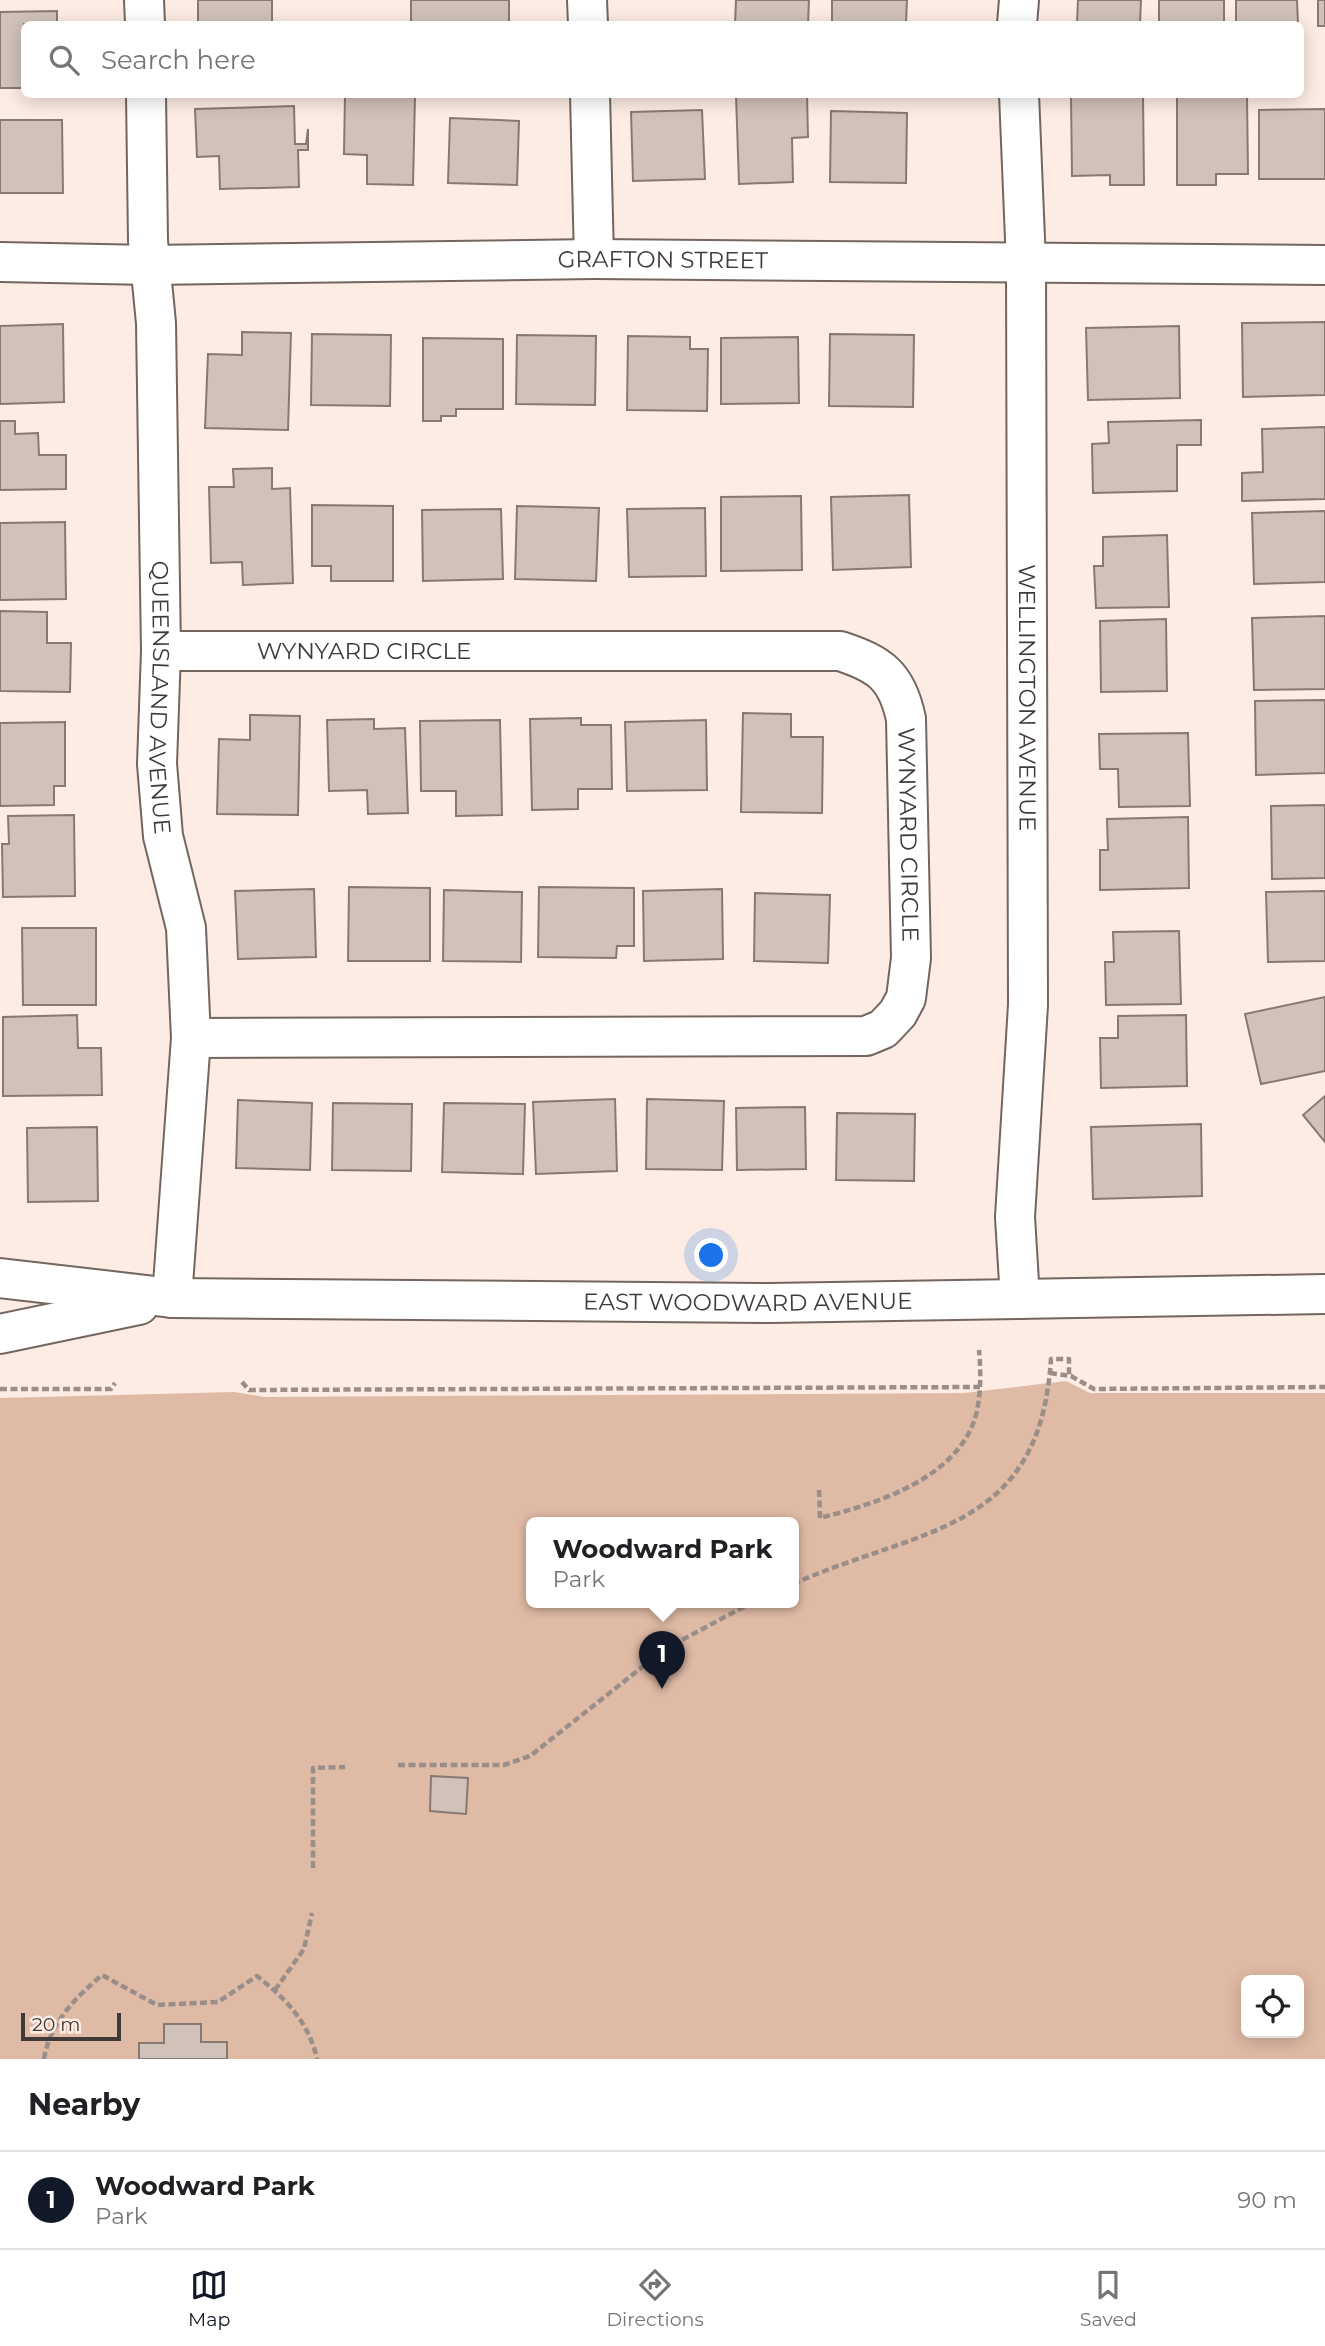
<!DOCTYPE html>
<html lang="en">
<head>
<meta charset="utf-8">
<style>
  :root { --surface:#fff; --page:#f2f2f2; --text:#202124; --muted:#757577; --line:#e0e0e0; --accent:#111827 }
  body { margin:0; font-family:Montserrat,sans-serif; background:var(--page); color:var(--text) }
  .controls { position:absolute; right:21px; bottom:21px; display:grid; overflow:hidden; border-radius:10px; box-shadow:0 4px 18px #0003 }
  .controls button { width:63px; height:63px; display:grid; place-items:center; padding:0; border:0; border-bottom:2px solid var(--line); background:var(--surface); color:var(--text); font:35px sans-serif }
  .scale { position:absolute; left:21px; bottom:18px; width:100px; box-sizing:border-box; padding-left:7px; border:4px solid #413b38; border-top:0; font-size:19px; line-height:24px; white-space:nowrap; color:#413b38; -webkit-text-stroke:5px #fcece3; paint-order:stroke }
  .you { position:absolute; left:712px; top:1256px; width:24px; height:24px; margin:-18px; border:5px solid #fff; border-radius:50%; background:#1a73e8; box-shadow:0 0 0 10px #1a73e833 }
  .badge { display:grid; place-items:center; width:46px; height:46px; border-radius:50%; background:var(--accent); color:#fff; font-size:23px; font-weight:700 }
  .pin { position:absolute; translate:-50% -58px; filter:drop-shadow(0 2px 4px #0008) }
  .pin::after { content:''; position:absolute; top:37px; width:24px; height:21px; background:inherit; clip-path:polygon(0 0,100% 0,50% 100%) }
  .popup { position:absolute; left:526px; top:1517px; width:273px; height:91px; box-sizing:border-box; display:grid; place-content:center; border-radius:10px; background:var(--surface); filter:drop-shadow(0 2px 5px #0005); font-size:23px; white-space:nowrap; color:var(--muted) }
  .popup b { font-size:26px; color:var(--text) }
  .popup::after { content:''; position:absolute; left:50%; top:100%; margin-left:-14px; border:14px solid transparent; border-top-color:var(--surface) }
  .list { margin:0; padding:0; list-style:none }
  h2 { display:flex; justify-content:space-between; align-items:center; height:91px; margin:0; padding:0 28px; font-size:30px }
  h2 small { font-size:23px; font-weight:400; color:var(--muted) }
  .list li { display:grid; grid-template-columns:46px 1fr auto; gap:21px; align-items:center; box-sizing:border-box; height:98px; padding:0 28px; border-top:2px solid var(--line) }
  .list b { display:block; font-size:26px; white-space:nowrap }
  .list p { margin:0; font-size:23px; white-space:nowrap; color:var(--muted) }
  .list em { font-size:23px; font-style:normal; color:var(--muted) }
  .icon { flex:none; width:38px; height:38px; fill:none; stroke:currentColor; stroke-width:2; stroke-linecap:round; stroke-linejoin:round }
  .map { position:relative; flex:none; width:1325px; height:2059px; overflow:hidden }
  .search { position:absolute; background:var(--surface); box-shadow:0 4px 18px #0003; left:21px; right:21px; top:21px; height:77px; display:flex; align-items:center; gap:18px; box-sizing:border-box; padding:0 24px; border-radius:10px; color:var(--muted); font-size:26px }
  .sheet { height:189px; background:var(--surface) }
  nav { display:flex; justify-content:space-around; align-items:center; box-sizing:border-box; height:98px; border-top:2px solid var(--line); background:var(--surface); font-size:19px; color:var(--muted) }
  nav a { display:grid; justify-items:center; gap:4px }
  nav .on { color:var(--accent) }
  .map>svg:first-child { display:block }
</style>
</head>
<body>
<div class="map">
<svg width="1325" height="2059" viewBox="0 0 1325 2059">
  <rect width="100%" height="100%" fill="#fcece3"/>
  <path fill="#dfbaa5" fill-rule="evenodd" d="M1066,1381L1090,1393H1325V2059H0V1398L234,1392L265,1397L964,1393ZM531,1523H793V1603H531ZM1246,1980H1299V2033H1246Z"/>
  <g fill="#d0c1b9" stroke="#877971" stroke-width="2">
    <rect x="198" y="0" width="74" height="24"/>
    <path d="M411,0H509V23L411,24Z"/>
    <path d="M736,0H809L808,24H735Z"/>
    <path d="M832,0H907L906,23L832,22Z"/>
    <path d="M1078,0H1141L1140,24L1077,23Z"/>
    <rect x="1159" y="0" width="65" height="24"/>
    <path d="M1236,0H1297L1298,24H1236Z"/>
    <rect x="1318" y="0" width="7" height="26"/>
    <path d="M57,11V24H24V88H0V12Z"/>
    <path d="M345,94L415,96L413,185L367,184V155L344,154Z"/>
    <path d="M807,94L808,137L792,138L793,182L739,184L736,95Z"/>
    <path d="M1143,94L1144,185H1110V175L1072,176L1071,95Z"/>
    <path d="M1247,95L1248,174H1216V185H1177V96Z"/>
    <path d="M294,106L295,144H306L308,129V150H298L299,187L220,189L219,156L197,157L195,109Z"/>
    <path d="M1325,109V179H1259V110Z"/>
    <path d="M702,110L705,179L633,181L631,112Z"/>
    <path d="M831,111L907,113L906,183L830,182Z"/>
    <path d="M450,118L519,121L517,185L448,183Z"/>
    <path d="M0,120H62L63,193H0Z"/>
    <path d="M1325,322V395L1243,397L1242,323Z"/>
    <path d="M63,324L64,402L0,404V326Z"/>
    <path d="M1179,326L1180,398L1088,400L1086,328Z"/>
    <path d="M242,332L291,333L288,430L205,428L208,354L242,355Z"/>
    <path d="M312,334L391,335L390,406L311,405Z"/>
    <path d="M830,334L914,335L913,407L829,406Z"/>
    <path d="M517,335L596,336L595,405L516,404Z"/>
    <path d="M628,336L690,337V349H708L707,411L627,410Z"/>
    <path d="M798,337L799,403L721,404V338Z"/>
    <path d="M423,338L503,339V409H456V416H441V421H423Z"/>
    <path d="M1201,420V445H1177V491L1093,493L1092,444L1109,443L1108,422Z"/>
    <path d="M0,421H15V434L38,433L39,455H66V489L0,490Z"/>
    <path d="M1325,427V499L1242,501V473L1263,472L1262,429Z"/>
    <path d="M272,468V489L290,488L293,583L243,585L242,562L211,563L209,487H234L233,469Z"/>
    <path d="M909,495L911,567L833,570L831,497Z"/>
    <path d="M801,496L802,570L721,571V497Z"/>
    <path d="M312,505L393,506V581H331V566H312Z"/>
    <path d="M517,506L599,508L596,581L515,579Z"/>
    <path d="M705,508L706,576L629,577L627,509Z"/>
    <path d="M501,509L503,579L423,581L422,510Z"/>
    <path d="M1325,511V582L1254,584L1252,513Z"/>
    <path d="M65,522L66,599L0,600V523Z"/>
    <path d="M1167,535L1169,607L1096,608L1094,566H1103V537Z"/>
    <path d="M0,611L47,612V643H71L70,692L0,691Z"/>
    <path d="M1325,616V689L1254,690L1252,618Z"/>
    <path d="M1166,619L1167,691L1101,692L1100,621Z"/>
    <path d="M1325,700V773L1256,775L1255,701Z"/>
    <path d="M743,713L791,714V737H823L822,813L741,812Z"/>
    <path d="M250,715L300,716L298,815L217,814L219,739L250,740Z"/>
    <path d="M581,718V725H611L612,789H578V809L532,810L530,719Z"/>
    <path d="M374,719V729L405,728L408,813L368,814L367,790L329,791L327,720Z"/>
    <path d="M500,720L502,815L456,816V791H421L420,721Z"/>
    <path d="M706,720L707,790L627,791L625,722Z"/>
    <path d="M65,722V786H54V805L0,806V723Z"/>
    <path d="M1188,733L1190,806L1119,807L1118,769H1100L1099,734Z"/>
    <path d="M1325,805V878L1272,879L1271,806Z"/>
    <path d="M74,815L75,896L3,897L2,844H9L8,816Z"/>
    <path d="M1188,817L1189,888L1100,890V850H1108L1107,819Z"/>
    <path d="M349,887L430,888V961H348Z"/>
    <path d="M539,887L634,888V946H617L616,958L538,957Z"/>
    <path d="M314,889L316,957L238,959L235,891Z"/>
    <path d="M722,889L723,959L644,961L643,891Z"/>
    <path d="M444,890L522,892L521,962L443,961Z"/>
    <path d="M1325,891V961L1268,962L1266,892Z"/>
    <path d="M755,893L830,895L828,963L754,961Z"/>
    <path d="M22,928H96V1005H23Z"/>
    <path d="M1179,931L1181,1004L1106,1005L1105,962H1114L1113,932Z"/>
    <path d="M1325,997V1071L1261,1084L1245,1014Z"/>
    <path d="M77,1015L78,1048H101L102,1095L3,1096V1017Z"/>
    <path d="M1186,1015L1187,1086L1101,1088L1100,1038H1118V1016Z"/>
    <path d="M1325,1096V1142L1303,1115Z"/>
    <path d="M615,1099L617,1171L536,1174L533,1102Z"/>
    <path d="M647,1099L724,1101L722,1170L646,1169Z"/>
    <path d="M238,1100L312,1103L310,1170L236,1168Z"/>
    <path d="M333,1103L412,1104L411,1171L332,1170Z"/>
    <path d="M444,1103L525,1104L523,1174L442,1172Z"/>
    <path d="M805,1107L806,1169L737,1170L736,1108Z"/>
    <path d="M837,1113L915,1114L914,1181L836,1180Z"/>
    <path d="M1201,1124L1202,1196L1093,1199L1091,1127Z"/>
    <path d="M97,1127L98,1201L28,1202L27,1128Z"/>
    <path d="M431,1776L468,1778L466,1814L430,1811Z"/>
    <path d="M164,2024H201V2042H227V2059H139V2043H164Z"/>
  </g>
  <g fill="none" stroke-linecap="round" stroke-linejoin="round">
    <g stroke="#73665e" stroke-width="42">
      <g id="minor">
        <path d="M144,0L145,24"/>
        <path d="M587,0L588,24"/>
        <path d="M1017,24L1019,0"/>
        <path id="s1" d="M146,94L148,241L156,323L161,651L157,764L163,836L186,928L191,1038L172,1298"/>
        <path d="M590,94L594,259"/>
        <path id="s2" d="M1019,94L1026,263L1028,1005L1015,1217L1020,1299"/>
        <path id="s3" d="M0,262L151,265L594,259L1325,265"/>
        <path id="s4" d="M161,651H840C880,664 897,676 906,719L911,958L906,998L898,1013L883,1029L866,1036L191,1038"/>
        <path id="s5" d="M0,1278L172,1298L770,1303L1325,1294"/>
        <path d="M0,1334L139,1305"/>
      </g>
    </g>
    <g stroke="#998e88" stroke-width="4.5" stroke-dasharray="7 3.5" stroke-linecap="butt">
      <path d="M1050,1373L1071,1376L1094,1389L1325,1387"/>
      <path d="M242,1382L249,1390L980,1387"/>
      <path d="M0,1389H111L115,1383"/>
      <path d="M819,1490L820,1518C875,1504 958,1479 976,1415C981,1394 981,1372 979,1350"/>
      <path d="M793,1584C920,1527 1040,1534 1051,1359H1069V1375"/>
      <path d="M398,1765H504L530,1756L665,1649L751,1603"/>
      <path d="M313,1868V1768L345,1767"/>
      <path d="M275,1990L304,1949L312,1913"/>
      <path d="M44,2059C50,2023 75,1998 102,1975L157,2005L218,2002L257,1976C285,1998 309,2022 317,2059"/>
    </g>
    <use href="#minor" stroke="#fff" stroke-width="38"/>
  </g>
  <g text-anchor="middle" stroke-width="5" stroke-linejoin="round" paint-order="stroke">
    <g font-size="23" fill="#413b38" stroke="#fcece3">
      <text dy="8" stroke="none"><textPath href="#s3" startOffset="663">GRAFTON STREET</textPath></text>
      <text dy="8" stroke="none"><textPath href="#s4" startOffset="203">WYNYARD CIRCLE</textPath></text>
      <text dy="8" stroke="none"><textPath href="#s2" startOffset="604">WELLINGTON AVENUE</textPath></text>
      <text dy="8" stroke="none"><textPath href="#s1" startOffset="604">QUEENSLAND AVENUE</textPath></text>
      <text dy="8" stroke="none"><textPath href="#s4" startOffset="896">WYNYARD CIRCLE</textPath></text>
      <text dy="8" stroke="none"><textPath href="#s5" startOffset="749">EAST WOODWARD AVENUE</textPath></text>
    </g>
  </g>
</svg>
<div class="controls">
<button><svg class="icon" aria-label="locate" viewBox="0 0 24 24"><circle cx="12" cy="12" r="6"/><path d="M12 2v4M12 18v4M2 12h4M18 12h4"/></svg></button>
</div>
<div class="scale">20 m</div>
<div class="you"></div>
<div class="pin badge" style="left:662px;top:1689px">1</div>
<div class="popup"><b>Woodward Park</b>Park</div>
<div class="search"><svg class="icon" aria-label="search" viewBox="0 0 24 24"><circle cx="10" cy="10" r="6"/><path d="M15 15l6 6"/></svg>Search here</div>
</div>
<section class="sheet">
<h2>Nearby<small></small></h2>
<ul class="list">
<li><span class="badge">1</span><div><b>Woodward Park</b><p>Park</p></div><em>90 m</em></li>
</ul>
</section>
<nav>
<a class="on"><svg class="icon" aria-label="map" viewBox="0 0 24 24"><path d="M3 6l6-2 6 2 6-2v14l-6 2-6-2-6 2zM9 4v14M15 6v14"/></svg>Map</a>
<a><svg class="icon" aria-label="directions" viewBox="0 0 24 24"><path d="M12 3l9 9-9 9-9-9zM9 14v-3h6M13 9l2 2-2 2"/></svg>Directions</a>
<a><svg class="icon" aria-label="saved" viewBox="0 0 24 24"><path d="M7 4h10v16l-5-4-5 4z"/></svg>Saved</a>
</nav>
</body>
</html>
